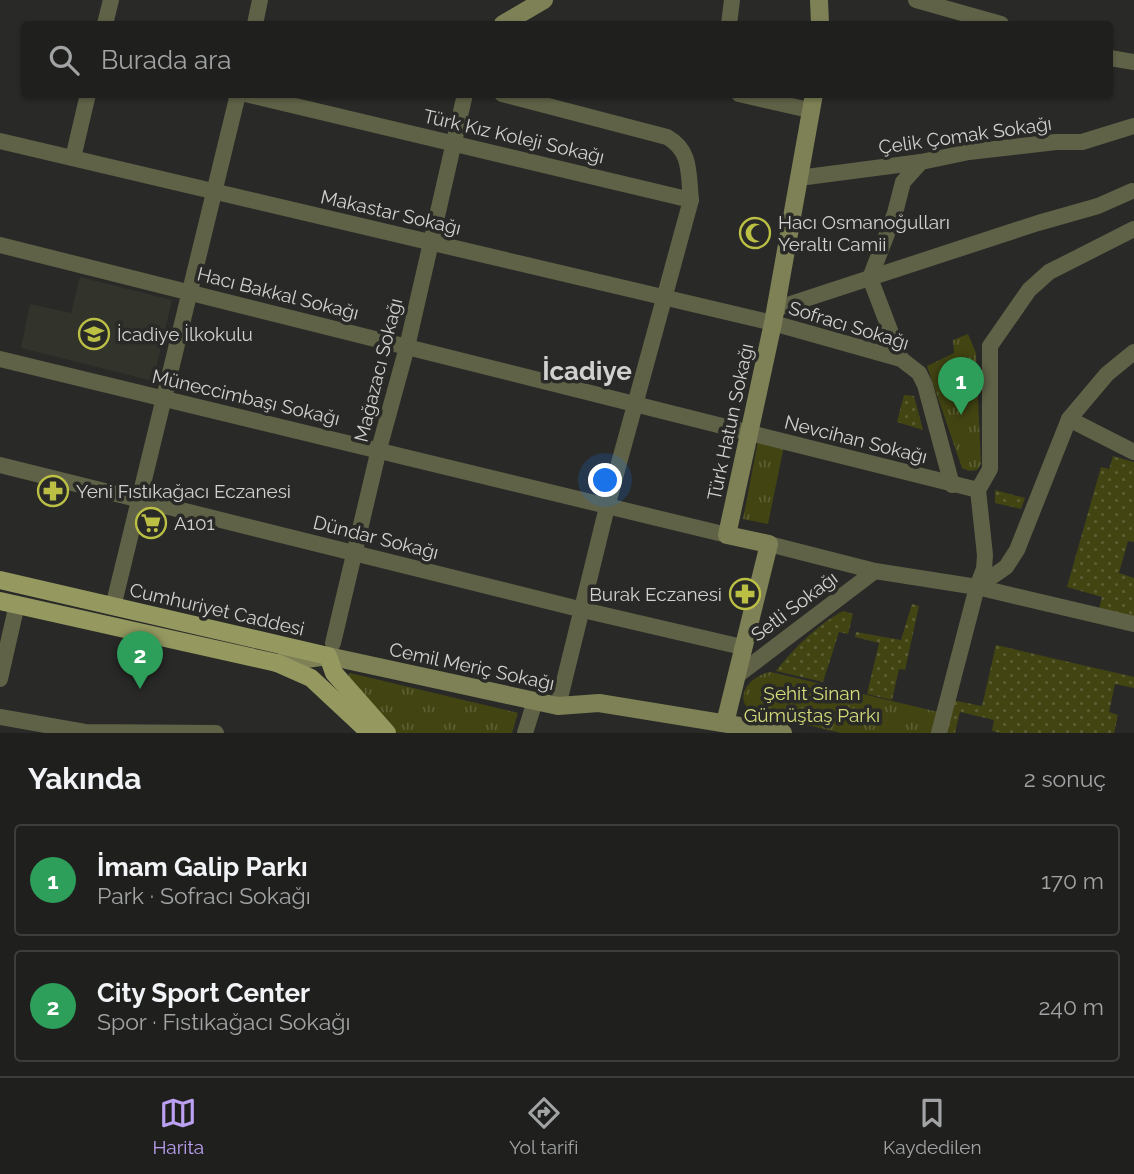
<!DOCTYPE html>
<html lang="tr">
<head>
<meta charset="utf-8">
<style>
  :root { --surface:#1f201d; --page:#2c2d2a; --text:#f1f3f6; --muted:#a1a3a4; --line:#3c3e3b; --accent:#bca0f2 }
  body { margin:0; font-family:Raleway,sans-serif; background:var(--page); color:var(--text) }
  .you { position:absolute; left:606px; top:481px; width:24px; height:24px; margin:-18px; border:5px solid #fff; border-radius:50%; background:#1a73e8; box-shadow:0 0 0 10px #1a73e833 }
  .badge { display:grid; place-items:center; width:46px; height:46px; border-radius:50%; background:var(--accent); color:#fff; font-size:23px; font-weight:700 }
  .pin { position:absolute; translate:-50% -58px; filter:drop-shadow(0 2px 4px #0008) }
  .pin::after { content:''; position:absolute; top:37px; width:24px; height:21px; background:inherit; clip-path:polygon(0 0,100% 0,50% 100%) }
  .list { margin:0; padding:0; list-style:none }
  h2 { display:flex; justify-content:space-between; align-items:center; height:91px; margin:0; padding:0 28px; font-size:30px }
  h2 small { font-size:23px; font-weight:400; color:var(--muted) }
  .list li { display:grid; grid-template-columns:46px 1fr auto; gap:21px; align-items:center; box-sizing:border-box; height:112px; margin:0 14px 14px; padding:0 14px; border:2px solid var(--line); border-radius:7px }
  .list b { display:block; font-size:26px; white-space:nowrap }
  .list p { margin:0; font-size:23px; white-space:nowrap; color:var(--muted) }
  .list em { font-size:23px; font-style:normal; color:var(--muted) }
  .icon { flex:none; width:38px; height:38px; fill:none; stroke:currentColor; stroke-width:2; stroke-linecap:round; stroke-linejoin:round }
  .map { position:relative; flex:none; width:1134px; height:733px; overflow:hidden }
  .search { position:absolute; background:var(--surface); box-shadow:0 2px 5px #0004; left:21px; right:21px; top:21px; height:77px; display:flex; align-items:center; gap:18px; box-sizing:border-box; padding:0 24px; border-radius:7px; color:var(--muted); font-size:26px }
  .sheet { height:343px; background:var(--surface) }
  nav { display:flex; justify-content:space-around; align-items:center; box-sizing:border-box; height:98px; border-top:2px solid var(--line); background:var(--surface); font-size:19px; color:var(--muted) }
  nav a { display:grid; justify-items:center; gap:4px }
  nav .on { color:var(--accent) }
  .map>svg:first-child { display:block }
</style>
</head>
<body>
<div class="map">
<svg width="1134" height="733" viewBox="0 0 1134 733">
  <defs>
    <pattern id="grass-dots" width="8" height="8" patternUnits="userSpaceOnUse" patternTransform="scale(1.75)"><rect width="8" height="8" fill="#424412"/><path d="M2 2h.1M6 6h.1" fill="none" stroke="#5c5e33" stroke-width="1.8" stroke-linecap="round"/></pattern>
    <pattern id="park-tufts" width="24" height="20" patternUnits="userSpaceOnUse" patternTransform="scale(1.75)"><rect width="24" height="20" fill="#424412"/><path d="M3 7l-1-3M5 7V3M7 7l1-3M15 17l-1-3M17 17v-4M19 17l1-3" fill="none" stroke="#5c5e33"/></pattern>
  </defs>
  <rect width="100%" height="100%" fill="#292a27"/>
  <path fill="#32332a" d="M80,277L172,300L153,381L21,348L30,304L71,313Z"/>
  <g fill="url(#grass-dots)">
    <path d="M904,395L914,396L923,430L897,422Z"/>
    <path d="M1113,456L1134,462V542L1128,541L1119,573L1134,578V619L1099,609L1102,597L1067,587L1101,467L1109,469Z"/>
    <path d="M995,490L1025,498L1021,509L995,503Z"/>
    <path d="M912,604L919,606L905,670L899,669L892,700L867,694L879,643L855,637L856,632L901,640Z"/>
    <path d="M843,611L853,614L848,634L839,632L823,682L776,671C793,649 818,624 843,611Z"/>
    <path d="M996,645L1134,677V688L1115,684L1109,712L1118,715L1114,733H1001L992,731L994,720L960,712L955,733H944L952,700L982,706Z"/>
  </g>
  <g fill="url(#park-tufts)">
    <path d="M968,334L976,353L981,464L977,470L969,471L962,468L927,366L954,353L953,340Z"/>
    <path d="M758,441L784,446L768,524L743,519Z"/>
    <path d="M771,672L938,712L933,733H841L752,712C731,697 752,674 771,672Z"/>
    <path d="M350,673L518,713L512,733H397L347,679Z"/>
  </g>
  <path fill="#424412" d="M767,675L806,686L799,710L761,700Z"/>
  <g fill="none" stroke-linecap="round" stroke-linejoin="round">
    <g stroke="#606247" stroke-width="16">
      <path d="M916,0L1001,24"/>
      <path d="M105,24L111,0"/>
      <path d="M255,24L260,0"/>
      <path d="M729,24L732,0"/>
      <path d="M1110,58L1134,62"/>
      <path d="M245,94L691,200"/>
      <path d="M502,94L667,137C692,151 688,174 691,200L607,507L558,706"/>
      <path d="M739,94L809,110"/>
      <path d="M0,141L773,323L901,359L919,373L925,385L952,485"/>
      <path d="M73,158L88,94"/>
      <path d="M799,178L921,162L969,152L1056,142H1082L1134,126"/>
      <path d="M0,245L978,490"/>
      <path d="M775,309L1038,223L1098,206L1132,191"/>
      <path d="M0,359L727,535"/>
      <path d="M901,359L870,278L895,213L903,182L921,162"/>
      <path d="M1069,419L1134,452"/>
      <path d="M0,465L583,610L742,647"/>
      <path d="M769,544L875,571L977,587L1134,624"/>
      <path d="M977,587L1006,567L1017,550L1069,419L1107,374L1134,352"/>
      <path d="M113,607L238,94"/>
      <path d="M333,643L379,449L407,347L465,94"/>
      <path d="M738,675L875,571"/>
      <path d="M0,679L17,604"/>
      <path d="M0,717L85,732L216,733"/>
      <path d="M525,733L535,701"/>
      <path d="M939,733L977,587L984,569L985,555L978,490L990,469V346L1029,290L1049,272L1134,229"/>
    </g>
    <g stroke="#7e8155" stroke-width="18">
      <path d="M819,0L820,24"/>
      <path d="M503,24L544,0"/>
      <path d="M277,663L328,656L558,706L599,703L783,733"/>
      <path d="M725,723L769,544L727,535L773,323L814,94"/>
    </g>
    <g stroke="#959960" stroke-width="18">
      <path d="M0,580L328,656L334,673L387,733"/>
      <path d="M0,601L277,663L311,678L370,733"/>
    </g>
  </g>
  <defs>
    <g id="mosque-ring" transform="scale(1.575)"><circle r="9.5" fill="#292a27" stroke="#bbc045" stroke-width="1.5"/><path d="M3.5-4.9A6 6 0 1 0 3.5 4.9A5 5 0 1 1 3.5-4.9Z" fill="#bbc045"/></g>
    <g id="school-ring" transform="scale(1.575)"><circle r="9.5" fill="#292a27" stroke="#bbc045" stroke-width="1.5"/><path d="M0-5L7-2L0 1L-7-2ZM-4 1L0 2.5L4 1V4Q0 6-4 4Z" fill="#bbc045"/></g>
    <g id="pharmacy-ring" transform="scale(1.575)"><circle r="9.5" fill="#292a27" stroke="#bbc045" stroke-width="1.5"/><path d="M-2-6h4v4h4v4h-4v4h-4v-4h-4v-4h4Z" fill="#bbc045"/></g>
    <g id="supermarket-ring" transform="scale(1.575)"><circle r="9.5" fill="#292a27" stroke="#bbc045" stroke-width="1.5"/><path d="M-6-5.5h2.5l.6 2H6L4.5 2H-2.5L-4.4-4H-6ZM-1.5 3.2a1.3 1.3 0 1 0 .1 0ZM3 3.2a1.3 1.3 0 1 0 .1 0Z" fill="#bbc045"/></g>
  </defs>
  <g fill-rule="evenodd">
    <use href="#mosque-ring" x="755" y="233"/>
    <use href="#school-ring" x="94" y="334"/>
    <use href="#pharmacy-ring" x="53" y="491"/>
    <use href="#supermarket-ring" x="151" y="523"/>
    <use href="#pharmacy-ring" x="745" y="594"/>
  </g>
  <g text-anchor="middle" stroke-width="7" stroke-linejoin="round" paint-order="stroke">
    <g font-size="19" fill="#d1d1cf" stroke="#292a27">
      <text transform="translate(965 135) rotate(-8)" y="7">Çelik Çomak Sokağı</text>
      <text transform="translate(514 136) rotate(13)" y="7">Türk Kız Koleji Sokağı</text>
      <text transform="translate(391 212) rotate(13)" y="7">Makastar Sokağı</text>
      <text transform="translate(278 293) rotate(14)" y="7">Hacı Bakkal Sokağı</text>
      <text transform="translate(849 325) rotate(17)" y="7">Sofracı Sokağı</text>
      <text transform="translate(378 370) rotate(-76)" y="7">Mağazacı Sokağı</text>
      <text transform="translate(246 397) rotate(13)" y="7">Müneccimbaşı Sokağı</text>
      <text transform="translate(730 422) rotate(-78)" y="7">Türk Hatun Sokağı</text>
      <text transform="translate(856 439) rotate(14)" y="7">Nevcihan Sokağı</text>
      <text transform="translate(376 537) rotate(14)" y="7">Dündar Sokağı</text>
      <text transform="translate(794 606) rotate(-37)" y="7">Setli Sokağı</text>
      <text transform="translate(217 609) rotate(13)" y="7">Cumhuriyet Caddesi</text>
      <text transform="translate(472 666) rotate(12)" y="7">Cemil Meriç Sokağı</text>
    </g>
    <g font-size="19" fill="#d1d1cf" stroke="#292a27" text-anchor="start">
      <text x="778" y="229">Hacı Osmanoğulları<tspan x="778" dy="22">Yeraltı Camii</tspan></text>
      <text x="117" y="341">İcadiye İlkokulu</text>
      <text x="76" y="498">Yeni Fıstıkağacı Eczanesi</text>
      <text x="174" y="530">A101</text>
      <text x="722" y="601" text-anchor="end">Burak Eczanesi</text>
    </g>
    <g font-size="19" fill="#d6dc7a" stroke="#292a27">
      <text x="812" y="700">Şehit Sinan<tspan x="812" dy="22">Gümüştaş Parkı</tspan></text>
    </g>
    <g font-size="26" font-weight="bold" fill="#d1d1cf" stroke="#292a27">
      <text x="587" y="380">İcadiye</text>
    </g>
  </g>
</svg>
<div class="you"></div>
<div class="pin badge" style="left:961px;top:415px;background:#2e9e5b">1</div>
<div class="pin badge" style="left:140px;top:689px;background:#2e9e5b">2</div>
<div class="search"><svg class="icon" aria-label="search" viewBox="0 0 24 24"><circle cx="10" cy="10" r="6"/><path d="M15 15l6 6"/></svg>Burada ara</div>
</div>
<section class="sheet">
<h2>Yakında<small>2 sonuç</small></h2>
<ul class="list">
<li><span class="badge" style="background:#2e9e5b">1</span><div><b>İmam Galip Parkı</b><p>Park · Sofracı Sokağı</p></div><em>170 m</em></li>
<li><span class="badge" style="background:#2e9e5b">2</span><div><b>City Sport Center</b><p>Spor · Fıstıkağacı Sokağı</p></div><em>240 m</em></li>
</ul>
</section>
<nav>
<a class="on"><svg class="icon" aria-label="map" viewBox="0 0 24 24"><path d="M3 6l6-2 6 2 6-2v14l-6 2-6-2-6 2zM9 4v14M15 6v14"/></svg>Harita</a>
<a><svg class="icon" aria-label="directions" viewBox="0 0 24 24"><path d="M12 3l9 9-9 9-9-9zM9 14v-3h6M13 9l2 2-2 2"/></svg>Yol tarifi</a>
<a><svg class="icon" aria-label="saved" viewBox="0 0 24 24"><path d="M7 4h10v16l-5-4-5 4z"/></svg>Kaydedilen</a>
</nav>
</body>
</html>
